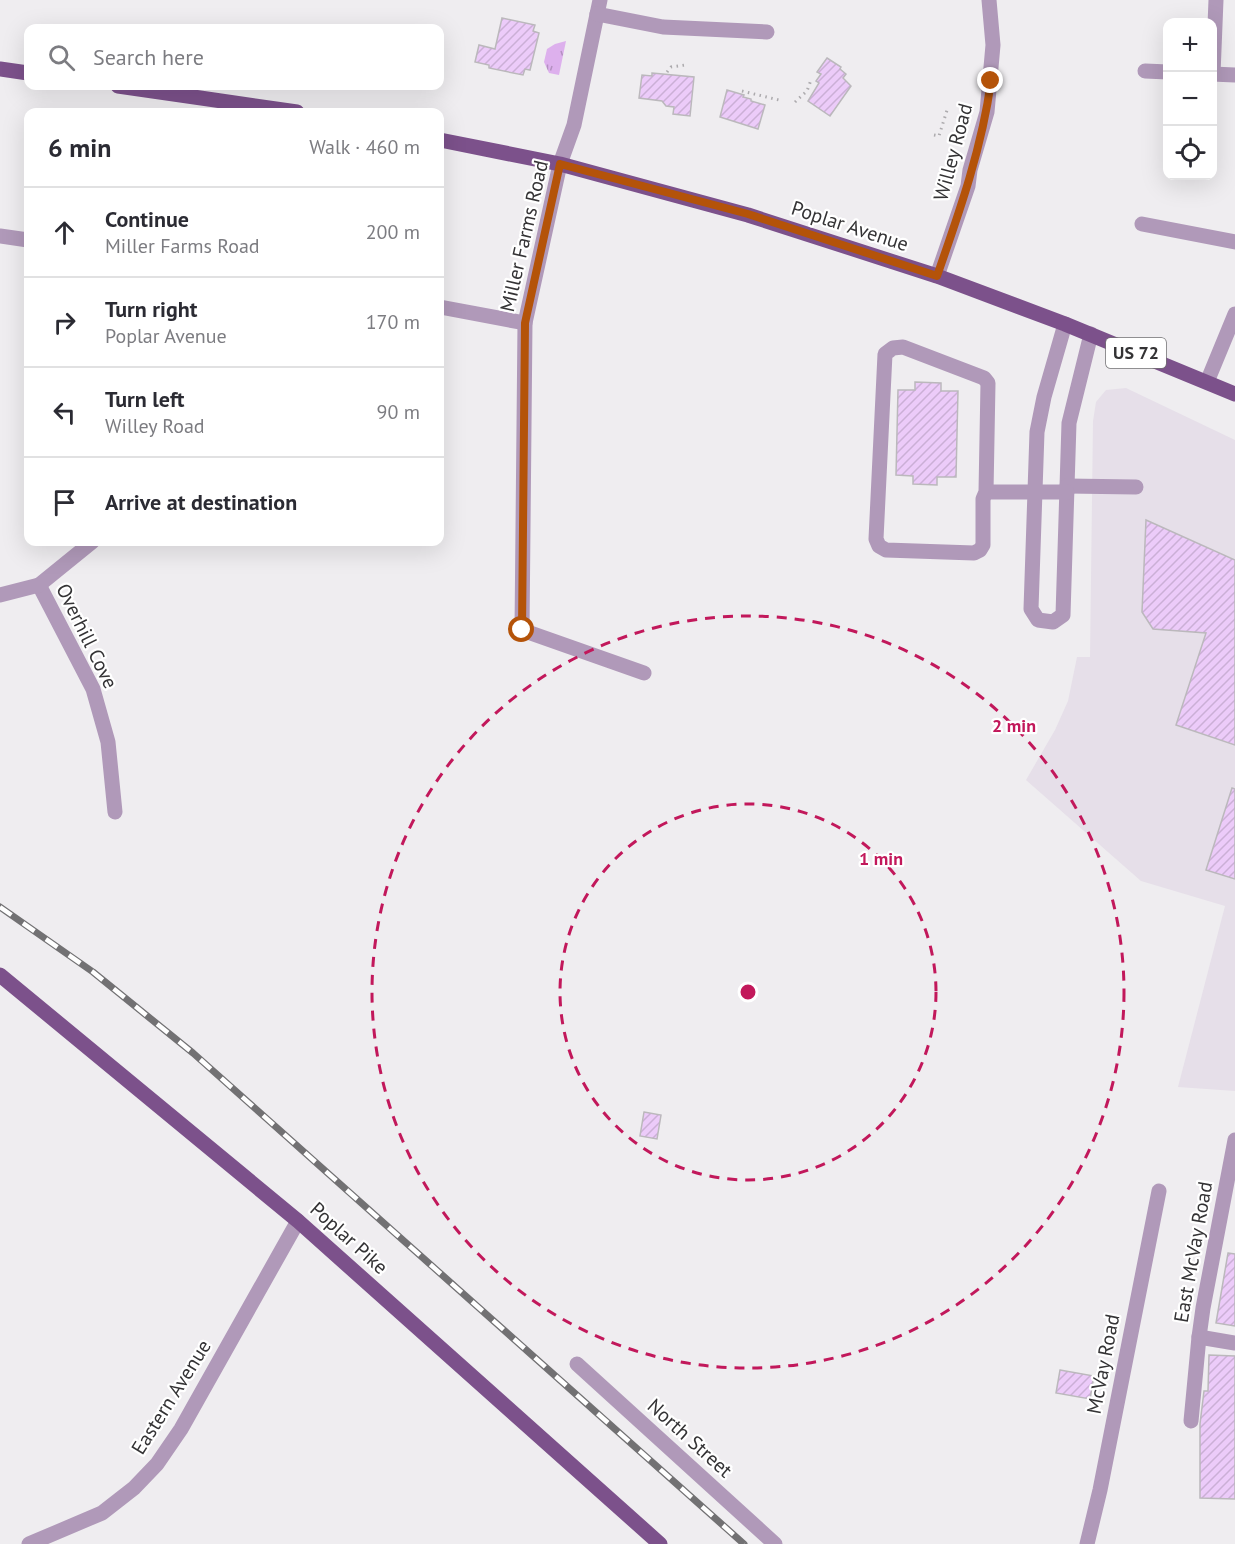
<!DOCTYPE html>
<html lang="en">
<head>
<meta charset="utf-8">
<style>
  :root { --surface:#fff; --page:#f2f2f3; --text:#2b2b33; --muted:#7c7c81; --line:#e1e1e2 }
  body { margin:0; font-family:"PT Sans",sans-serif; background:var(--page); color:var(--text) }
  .controls { position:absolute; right:18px; top:18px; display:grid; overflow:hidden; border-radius:12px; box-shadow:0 6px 24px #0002 }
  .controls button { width:54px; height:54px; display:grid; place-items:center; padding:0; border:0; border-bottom:2px solid var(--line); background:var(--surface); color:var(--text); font:30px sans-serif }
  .stop { position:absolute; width:18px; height:18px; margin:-14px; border:4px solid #b45309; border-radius:50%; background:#fff }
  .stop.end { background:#b45309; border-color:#fff; box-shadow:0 2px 6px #0008 }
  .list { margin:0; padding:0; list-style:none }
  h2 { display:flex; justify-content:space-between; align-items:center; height:78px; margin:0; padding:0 24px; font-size:26px }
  h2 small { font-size:20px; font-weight:400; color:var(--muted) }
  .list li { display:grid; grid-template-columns:39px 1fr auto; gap:18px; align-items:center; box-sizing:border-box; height:90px; padding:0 24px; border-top:2px solid var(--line) }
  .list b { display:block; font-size:22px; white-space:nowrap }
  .list p { margin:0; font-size:20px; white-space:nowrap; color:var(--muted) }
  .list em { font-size:20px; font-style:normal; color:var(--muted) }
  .icon { flex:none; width:33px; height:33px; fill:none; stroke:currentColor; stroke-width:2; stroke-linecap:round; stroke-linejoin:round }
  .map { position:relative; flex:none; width:1235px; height:1544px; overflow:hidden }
  .search { position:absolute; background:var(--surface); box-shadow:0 6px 24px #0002; left:24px; top:24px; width:420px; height:66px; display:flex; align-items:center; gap:15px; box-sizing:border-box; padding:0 21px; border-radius:12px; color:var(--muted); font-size:22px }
  .panel { position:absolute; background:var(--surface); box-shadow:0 6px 24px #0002; left:24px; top:108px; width:420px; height:438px; border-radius:12px }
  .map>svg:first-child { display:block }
</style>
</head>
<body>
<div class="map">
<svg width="1235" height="1544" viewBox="0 0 1235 1544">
  <defs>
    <pattern id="grass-tufts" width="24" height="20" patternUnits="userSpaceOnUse" patternTransform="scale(1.5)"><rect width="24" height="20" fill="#ddb0ed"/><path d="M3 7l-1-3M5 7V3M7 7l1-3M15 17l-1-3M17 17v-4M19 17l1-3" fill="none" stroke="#b490c1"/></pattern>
    <pattern id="building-hatch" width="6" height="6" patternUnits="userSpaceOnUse" patternTransform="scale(1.5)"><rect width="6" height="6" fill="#eccbf9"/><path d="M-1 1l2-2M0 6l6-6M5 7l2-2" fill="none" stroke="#cbafd6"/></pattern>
  </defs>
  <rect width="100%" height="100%" fill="#efedf0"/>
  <path fill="#e6dfe9" d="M1126,388L1235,440V1091L1178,1087L1225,906L1141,881L1026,780L1055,730L1068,701L1077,657H1090L1093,421L1096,402L1106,390Z"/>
  <path fill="url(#grass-tufts)" d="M566,41L559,75L549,73L544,62L547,49L555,44Z"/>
  <g fill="url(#building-hatch)" stroke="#bbb8bc" stroke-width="1.5">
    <path d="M502,18L535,25L533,31L539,33L530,70L525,69L523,75L489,68V65L475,62L479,45L495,49Z"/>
    <path d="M827,58L841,67L840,69L846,74L843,78L851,86L830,116L808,101L819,83L816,81L821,74L817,72Z"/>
    <path d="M652,73L694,77L690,116L673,114L674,107L666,106L662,101L639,98L642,75L652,76Z"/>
    <path d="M727,90L744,95L743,97L751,99V101L765,105L758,129L720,117Z"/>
    <path d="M915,382L941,383V391H958L956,477H937V485L913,484V476L896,475L898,390H915Z"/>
    <path d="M1146,520L1235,560V745L1176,725L1206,633L1153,629L1142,612Z"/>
    <path d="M1232,788L1235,789V879L1206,870Z"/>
    <path d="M644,1112L661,1115L657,1139L640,1136Z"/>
    <path d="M1228,1253L1235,1254V1326L1216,1323Z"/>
    <path d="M1209,1355L1235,1356V1499L1200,1498V1424L1204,1391H1208Z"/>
    <path d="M1060,1370L1094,1376L1090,1399L1056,1393Z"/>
  </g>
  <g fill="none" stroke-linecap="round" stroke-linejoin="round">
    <g stroke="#acaaad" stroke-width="3" stroke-dasharray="1.5 4.5" stroke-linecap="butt">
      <path d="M667,72L671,67L685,65"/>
      <path d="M742,91L779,100"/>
      <path d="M795,102L807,91L811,80"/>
      <path d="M934,135L939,136L948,107"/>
    </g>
    <g stroke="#b099b9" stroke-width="15">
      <path d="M600,0L574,125L560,164L525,323L522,630L644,673"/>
      <path d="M597,14L663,27L767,32"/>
      <path d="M1145,71L1168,72"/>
      <path d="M1212,74L1235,75"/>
      <path d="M1213,74L1216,0"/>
      <path d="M1142,224L1235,242"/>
      <path d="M0,236L28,240"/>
      <path d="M937,276L968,186L970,170L987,112L993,45L989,0"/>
      <path d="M440,307L525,323"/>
      <path d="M1065,324L1044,397L1037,432L1031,609L1038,620L1053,622L1063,615L1069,423L1091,334"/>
      <path d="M1207,382L1235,314"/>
      <path d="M1067,486L1136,487"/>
      <path d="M986,492L988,383L984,378L903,347L893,348L885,354L876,539L879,546L886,550L974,553L980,550L983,545V499L986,492H1067"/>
      <path d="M39,585L93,689L108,742L115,812"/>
      <path d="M0,595L39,585L92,542"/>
      <path d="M1235,1140L1203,1308L1199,1337L1235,1343"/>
      <path d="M577,1364L775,1544"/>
      <path d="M1191,1421L1199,1337"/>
      <path d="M29,1544L102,1513L134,1488L157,1464L181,1429L298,1221"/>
      <path d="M1087,1544L1100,1490L1159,1191"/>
    </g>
    <g stroke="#7c518b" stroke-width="15">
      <path d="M0,69L28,73"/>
      <path d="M118,86L297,112"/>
      <path d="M440,140L560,164L748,215L937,276L1065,324L1235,394"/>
      <path d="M0,975L298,1221L660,1544"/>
    </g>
    <g stroke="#727173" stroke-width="7">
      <path id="rail" d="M0,907L93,972L193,1053L744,1544"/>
    </g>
    <use href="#rail" stroke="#fff" stroke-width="4.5" stroke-dasharray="14" stroke-linecap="butt"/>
  </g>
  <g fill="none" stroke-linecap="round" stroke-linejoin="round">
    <path stroke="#b45309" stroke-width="8" d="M522,630L525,323L560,164L748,214L937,276C959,213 982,148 991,81"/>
  </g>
  <g fill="none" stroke="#c2185b" stroke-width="3" stroke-dasharray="10 8">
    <circle cx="748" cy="992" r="188"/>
    <circle cx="748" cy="992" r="376"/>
  </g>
  <g text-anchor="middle" stroke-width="4.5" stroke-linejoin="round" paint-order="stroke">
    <rect fill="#fff" stroke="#717072" stroke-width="1.5" x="1106" y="338" width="60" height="30" rx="4.5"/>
    <g font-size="18" font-weight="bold" fill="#343335">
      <text x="1136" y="359">US 72</text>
    </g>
    <g font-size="20" fill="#343335" stroke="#fff">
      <text transform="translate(953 152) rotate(-75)" y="7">Willey Road</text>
      <text transform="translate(850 226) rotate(18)" y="7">Poplar Avenue</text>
      <text transform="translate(524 236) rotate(-77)" y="7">Miller Farms Road</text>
      <text transform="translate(87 636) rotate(64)" y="7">Overhill Cove</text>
      <text transform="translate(349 1238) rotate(42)" y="7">Poplar Pike</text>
      <text transform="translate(1193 1252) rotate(-80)" y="7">East McVay Road</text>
      <text transform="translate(1103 1364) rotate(-79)" y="7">McVay Road</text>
      <text transform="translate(171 1397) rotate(-58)" y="7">Eastern Avenue</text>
      <text transform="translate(690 1438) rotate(42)" y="7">North Street</text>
    </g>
  </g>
  <circle cx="748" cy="992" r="9" fill="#c2185b" stroke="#fff" stroke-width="3"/>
  <g font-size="18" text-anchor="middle" font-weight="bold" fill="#c2185b" stroke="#fff" stroke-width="4.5" stroke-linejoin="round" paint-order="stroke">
    <text x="1014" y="732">2 min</text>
    <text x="881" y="865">1 min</text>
  </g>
</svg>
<div class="controls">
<button>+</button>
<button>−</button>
<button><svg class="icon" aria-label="locate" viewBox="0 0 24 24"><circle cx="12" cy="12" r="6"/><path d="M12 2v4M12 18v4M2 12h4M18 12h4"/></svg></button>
</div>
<div class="stop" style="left:522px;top:630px"></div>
<div class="stop end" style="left:991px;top:81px"></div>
<div class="search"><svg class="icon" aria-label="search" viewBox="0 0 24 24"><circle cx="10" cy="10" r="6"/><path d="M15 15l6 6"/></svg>Search here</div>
<section class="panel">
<h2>6 min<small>Walk · 460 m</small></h2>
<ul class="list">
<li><svg class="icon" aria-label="ahead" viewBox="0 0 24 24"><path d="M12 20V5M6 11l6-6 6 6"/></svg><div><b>Continue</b><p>Miller Farms Road</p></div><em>200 m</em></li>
<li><svg class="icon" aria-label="right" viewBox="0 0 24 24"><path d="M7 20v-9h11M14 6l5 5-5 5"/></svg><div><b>Turn right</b><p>Poplar Avenue</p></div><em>170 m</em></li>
<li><svg class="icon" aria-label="left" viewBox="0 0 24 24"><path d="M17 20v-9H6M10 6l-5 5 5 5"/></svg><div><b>Turn left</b><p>Willey Road</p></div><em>90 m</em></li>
<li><svg class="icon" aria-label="arrive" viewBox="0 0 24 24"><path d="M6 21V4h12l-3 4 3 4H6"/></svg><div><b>Arrive at destination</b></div></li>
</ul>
</section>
</div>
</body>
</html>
